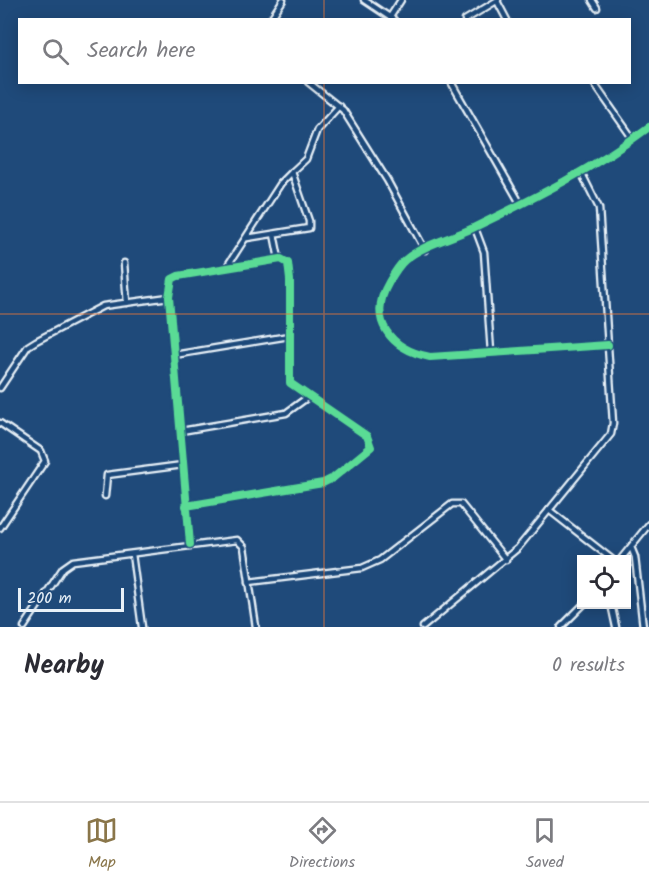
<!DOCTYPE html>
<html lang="en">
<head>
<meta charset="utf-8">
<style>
  :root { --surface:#fff; --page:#f7f7f7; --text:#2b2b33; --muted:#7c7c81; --line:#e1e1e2; --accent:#8a764a }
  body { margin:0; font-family:Kalam,sans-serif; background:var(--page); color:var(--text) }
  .controls { position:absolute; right:18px; bottom:18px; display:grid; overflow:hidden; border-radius:0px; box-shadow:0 3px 15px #0003 }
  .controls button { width:54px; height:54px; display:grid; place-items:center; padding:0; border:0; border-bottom:2px solid var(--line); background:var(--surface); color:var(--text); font:30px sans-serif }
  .scale { position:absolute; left:18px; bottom:15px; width:106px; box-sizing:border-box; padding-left:6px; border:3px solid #e8f1f8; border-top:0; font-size:16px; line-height:21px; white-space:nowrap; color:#e8f1f8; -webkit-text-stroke:4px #1f4a7a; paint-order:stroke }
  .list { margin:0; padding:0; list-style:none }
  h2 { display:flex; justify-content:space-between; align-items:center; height:78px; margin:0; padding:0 24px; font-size:26px }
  h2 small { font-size:20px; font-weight:400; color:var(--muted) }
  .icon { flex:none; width:33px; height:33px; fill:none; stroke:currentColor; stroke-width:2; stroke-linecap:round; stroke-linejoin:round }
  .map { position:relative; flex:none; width:649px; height:627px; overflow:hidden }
  .search { position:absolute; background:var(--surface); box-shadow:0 3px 15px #0003; left:18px; right:18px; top:18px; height:66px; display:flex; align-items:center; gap:15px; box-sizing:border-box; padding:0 21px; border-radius:0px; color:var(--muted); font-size:22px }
  .sheet { height:174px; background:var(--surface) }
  nav { display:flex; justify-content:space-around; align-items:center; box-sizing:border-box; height:84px; border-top:2px solid var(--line); background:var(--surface); font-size:16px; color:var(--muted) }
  nav a { display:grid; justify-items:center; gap:3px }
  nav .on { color:var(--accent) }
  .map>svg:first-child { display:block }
</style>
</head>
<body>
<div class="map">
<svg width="649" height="627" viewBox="0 0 649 627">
  <rect width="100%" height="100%" fill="#1f4a7a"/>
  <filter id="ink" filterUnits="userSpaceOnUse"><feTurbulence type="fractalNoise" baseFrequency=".0167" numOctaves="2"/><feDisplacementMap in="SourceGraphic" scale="12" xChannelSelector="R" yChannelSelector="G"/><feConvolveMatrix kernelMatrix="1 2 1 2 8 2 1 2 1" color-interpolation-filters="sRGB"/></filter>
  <g filter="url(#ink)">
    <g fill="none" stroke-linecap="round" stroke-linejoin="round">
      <g stroke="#e8f1f8" stroke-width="9">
        <g id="street">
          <path d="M364,0L394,20"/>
          <path d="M592,0L597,8"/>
          <path d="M497,1L507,20"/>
          <path d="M390,17L401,0"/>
          <path d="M270,20L283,0"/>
          <path d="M465,20L498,0"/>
          <path d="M308,82L343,110L387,180L425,250"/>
          <path d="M451,82L520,203"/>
          <path d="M593,82L633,139"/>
          <path d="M475,228L484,252L491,352"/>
          <path d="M274,234L279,259"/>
          <path d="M247,238L309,228V221L292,172L306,159L317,130L339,106"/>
          <path d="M124,263L127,303"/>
          <path d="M226,268L281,183L292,172"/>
          <path d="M608,345L430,357C390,349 367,320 389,282C393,275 399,265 405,260C424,244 453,238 475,227C535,198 596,167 649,127"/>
          <path d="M174,355L289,336"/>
          <path d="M0,388L28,346L36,341L103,306L169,297"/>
          <path d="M0,423L41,451L45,461L0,528"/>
          <path d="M181,431L286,413L308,397"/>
          <path d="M105,496L107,475L183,465"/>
          <path d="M186,506L323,483L333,478L371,447L367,436L290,383V280L288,263L281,259L178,276L172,279L169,297L190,544"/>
          <path d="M549,510L613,560"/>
          <path d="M631,547L635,557L643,627"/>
          <path d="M132,554L142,627"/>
          <path d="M620,560L649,524"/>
          <path d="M249,582L362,568L380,560L452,504H461L506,560"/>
          <path d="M611,604L616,627"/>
          <path d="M24,627L63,568L73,561L237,540L244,547L256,627"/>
          <path d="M423,627L518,548L611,434L613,423L599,208L581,172"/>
          <path d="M561,627L584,604"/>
        </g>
      </g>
      <use href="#street" stroke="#1f4a7a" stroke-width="4.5"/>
      <g stroke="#1f4a7a" stroke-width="11">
        <g id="cycleway">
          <path d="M608,345L430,357C390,349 367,320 389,282C393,275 399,265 405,260C424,244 453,238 475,227C535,198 596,167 649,127"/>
          <path d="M186,506L323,483L333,478L371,447L367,436L290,383V280L288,263L281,259L178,276L172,279L169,297L190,544"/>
        </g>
      </g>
      <use href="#cycleway" stroke="#5adb95" stroke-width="8"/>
    </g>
  </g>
  <path fill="none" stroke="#e8773b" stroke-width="1.5" stroke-opacity="0.55" d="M324,0V20M324,82V627M0,314H649"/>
</svg>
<div class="controls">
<button><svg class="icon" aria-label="locate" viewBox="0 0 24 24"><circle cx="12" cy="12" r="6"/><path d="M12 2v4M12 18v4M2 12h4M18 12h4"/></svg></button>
</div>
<div class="scale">200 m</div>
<div class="search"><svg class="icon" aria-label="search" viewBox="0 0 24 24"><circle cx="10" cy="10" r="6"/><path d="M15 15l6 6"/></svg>Search here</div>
</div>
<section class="sheet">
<h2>Nearby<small>0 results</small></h2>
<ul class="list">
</ul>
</section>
<nav>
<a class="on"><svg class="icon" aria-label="map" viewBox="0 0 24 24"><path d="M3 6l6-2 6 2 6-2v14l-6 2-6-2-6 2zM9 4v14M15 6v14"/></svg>Map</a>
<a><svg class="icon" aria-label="directions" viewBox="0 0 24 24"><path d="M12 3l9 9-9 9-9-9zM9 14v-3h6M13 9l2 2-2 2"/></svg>Directions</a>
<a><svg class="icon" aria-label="saved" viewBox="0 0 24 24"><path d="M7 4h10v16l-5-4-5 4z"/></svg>Saved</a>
</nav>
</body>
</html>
